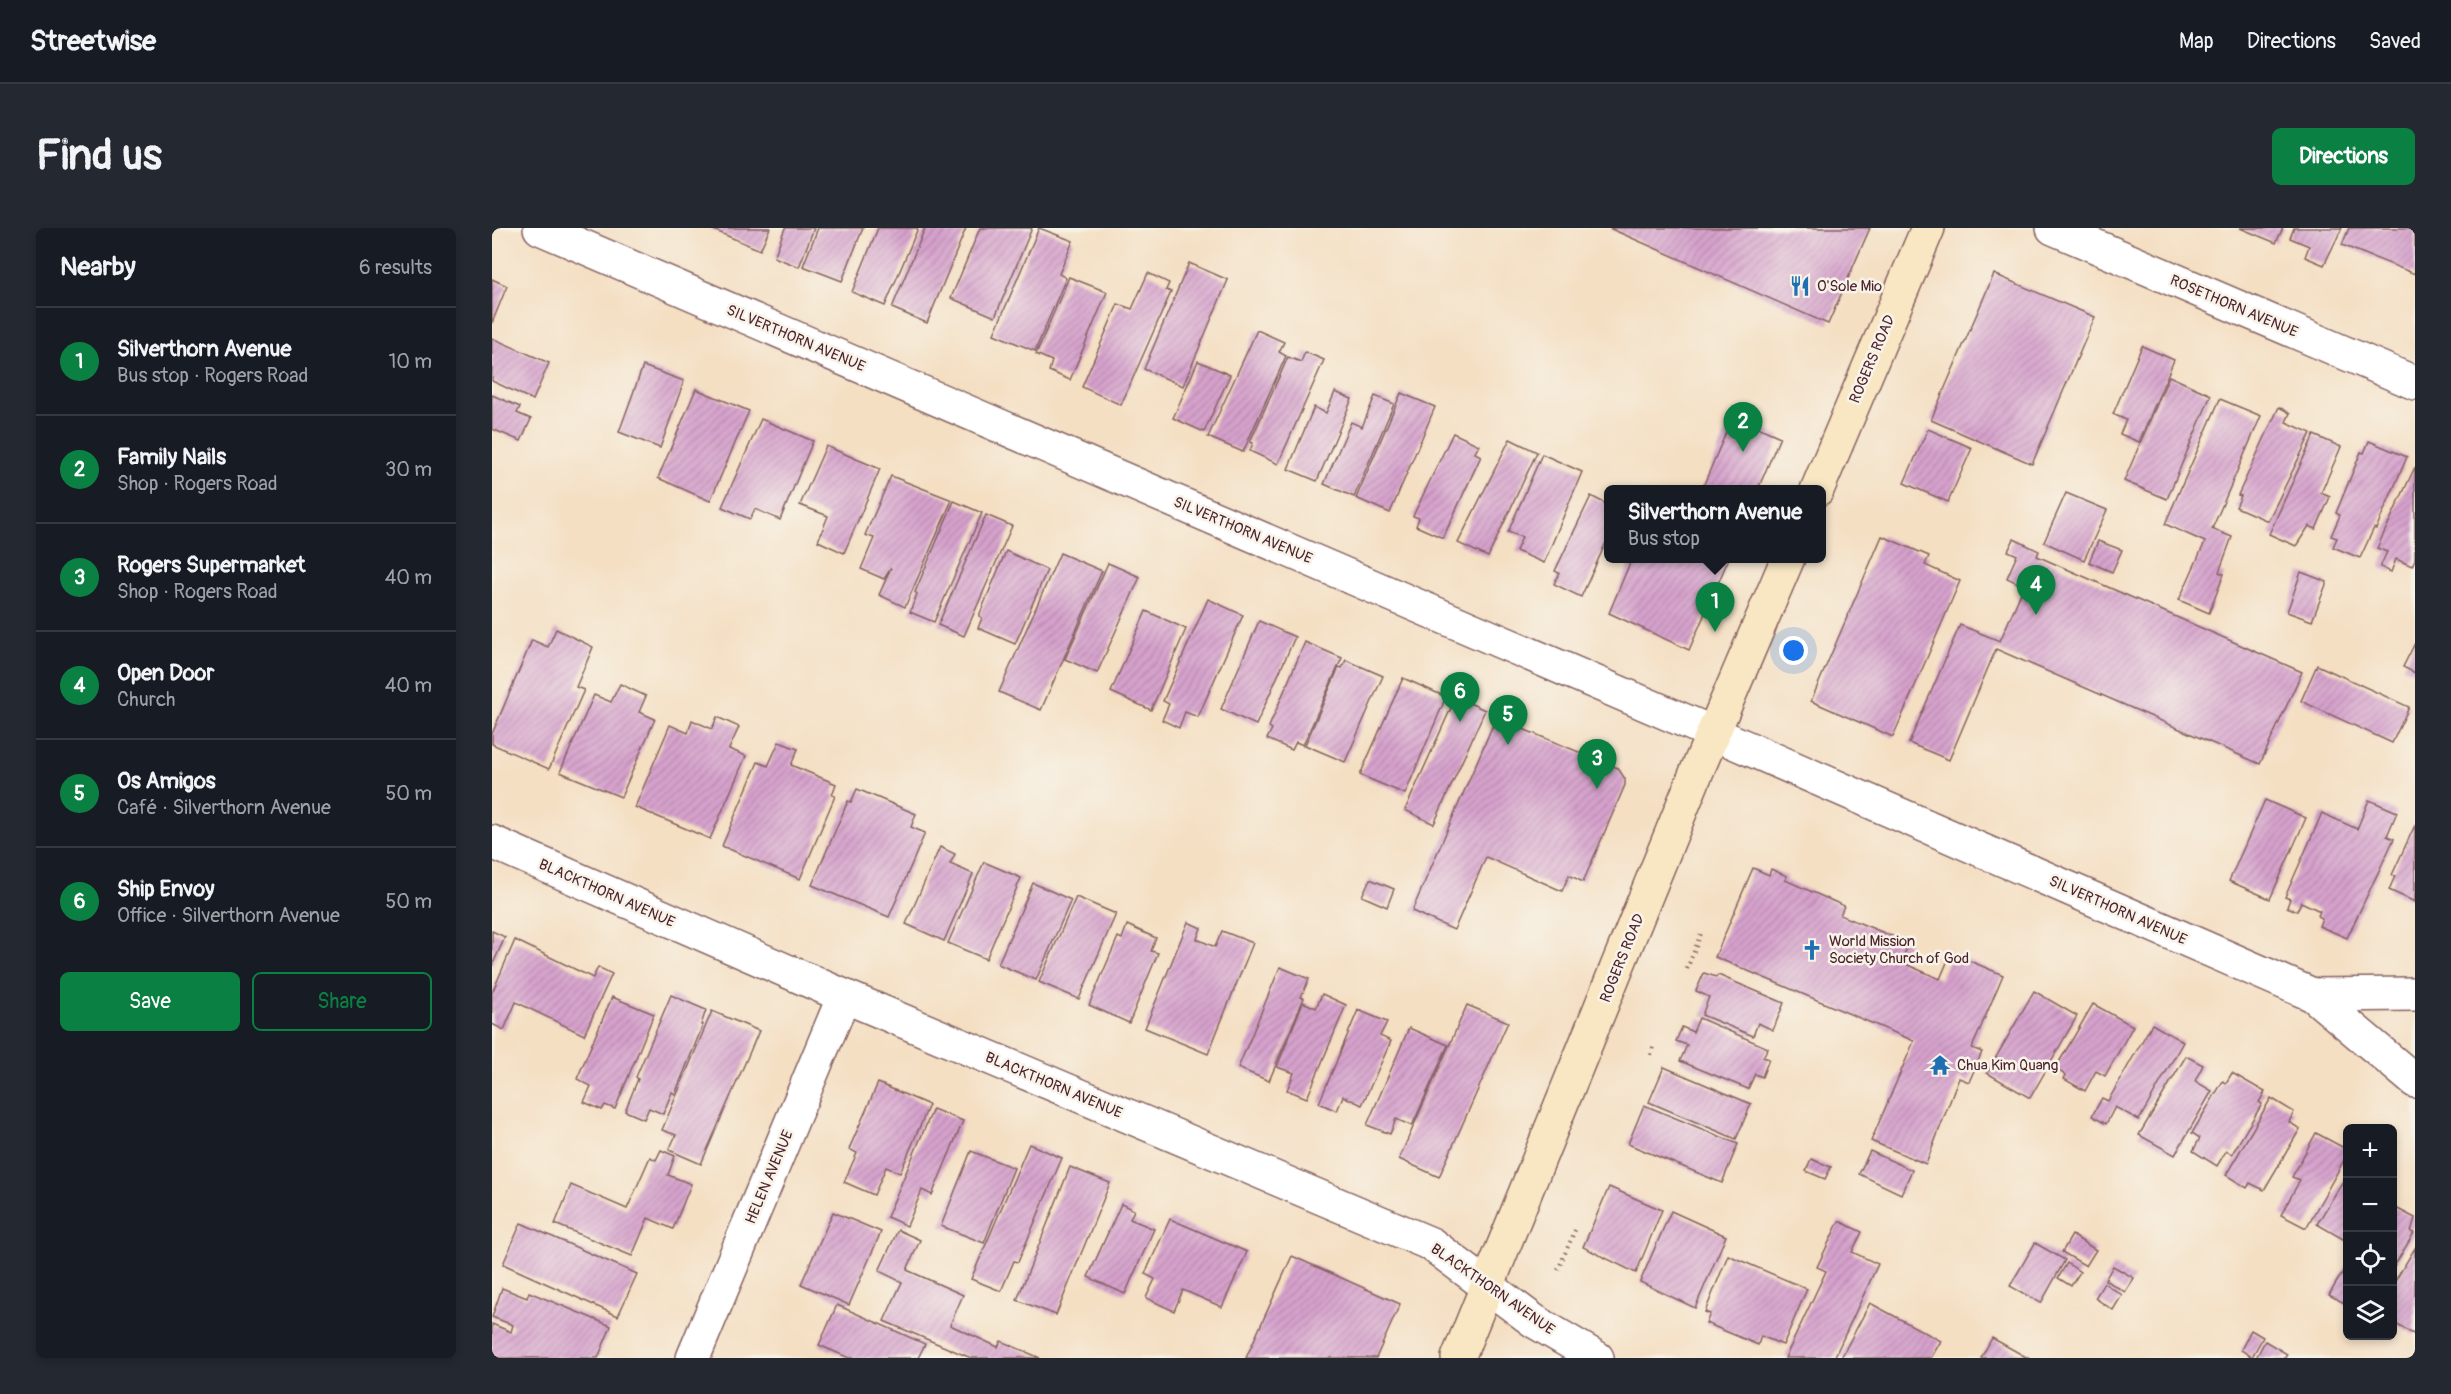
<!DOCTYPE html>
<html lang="en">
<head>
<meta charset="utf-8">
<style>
  :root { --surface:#171b24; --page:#242831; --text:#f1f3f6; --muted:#9ea1a6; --line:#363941; --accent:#0b8043 }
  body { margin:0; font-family:Pangolin,sans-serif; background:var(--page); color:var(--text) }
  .controls { position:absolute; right:18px; bottom:18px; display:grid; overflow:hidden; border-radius:9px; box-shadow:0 3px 9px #0003 }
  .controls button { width:54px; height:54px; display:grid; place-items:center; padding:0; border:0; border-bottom:2px solid var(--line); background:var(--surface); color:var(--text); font:30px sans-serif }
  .you { position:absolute; left:1302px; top:423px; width:21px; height:21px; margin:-15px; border:4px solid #fff; border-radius:50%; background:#1a73e8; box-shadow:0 0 0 9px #1a73e833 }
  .badge { display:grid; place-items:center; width:39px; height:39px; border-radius:50%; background:var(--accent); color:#fff; font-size:20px; font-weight:700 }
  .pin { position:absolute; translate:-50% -50px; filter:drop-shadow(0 2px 3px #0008) }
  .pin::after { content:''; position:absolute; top:32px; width:21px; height:18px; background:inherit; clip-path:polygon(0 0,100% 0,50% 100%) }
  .popup { position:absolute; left:1112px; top:257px; width:222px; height:78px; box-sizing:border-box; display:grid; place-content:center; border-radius:9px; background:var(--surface); filter:drop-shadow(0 2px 4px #0005); font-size:20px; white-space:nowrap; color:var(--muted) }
  .popup b { font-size:22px; color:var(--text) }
  .popup::after { content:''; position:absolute; left:50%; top:100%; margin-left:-12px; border:12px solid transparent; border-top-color:var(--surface) }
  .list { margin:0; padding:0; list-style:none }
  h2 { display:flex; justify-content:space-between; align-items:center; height:78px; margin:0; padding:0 24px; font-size:26px }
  h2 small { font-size:20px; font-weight:400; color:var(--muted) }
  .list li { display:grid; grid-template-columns:39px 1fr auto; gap:18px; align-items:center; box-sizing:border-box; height:108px; padding:0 24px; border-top:2px solid var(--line) }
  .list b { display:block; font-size:22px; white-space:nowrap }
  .list p { margin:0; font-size:20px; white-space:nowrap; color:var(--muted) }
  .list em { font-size:20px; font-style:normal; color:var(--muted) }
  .actions { display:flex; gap:12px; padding:18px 24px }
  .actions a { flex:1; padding:14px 0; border:2px solid var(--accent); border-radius:9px; text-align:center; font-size:21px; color:var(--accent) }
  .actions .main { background:var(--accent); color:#fff }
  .icon { flex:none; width:33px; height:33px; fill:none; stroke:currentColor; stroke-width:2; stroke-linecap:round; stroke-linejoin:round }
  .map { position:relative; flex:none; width:1923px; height:1130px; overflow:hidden; border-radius:9px }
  header { display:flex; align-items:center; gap:36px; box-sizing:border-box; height:84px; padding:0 30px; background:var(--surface); border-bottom:2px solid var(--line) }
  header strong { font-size:28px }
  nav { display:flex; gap:33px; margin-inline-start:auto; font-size:21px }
  .intro { display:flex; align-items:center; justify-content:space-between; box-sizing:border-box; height:144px; padding:0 36px }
  h1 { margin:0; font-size:42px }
  .button { padding:15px 27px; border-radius:9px; background:var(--accent); color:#fff; font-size:21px; font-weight:700 }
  main { display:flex; gap:36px; padding:0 36px }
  aside { flex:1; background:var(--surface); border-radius:9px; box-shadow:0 3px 9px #0003 }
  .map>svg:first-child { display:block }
</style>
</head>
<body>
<header>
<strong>Streetwise</strong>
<nav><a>Map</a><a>Directions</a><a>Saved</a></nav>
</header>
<div class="intro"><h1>Find us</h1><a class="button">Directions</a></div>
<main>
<aside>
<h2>Nearby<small>6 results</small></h2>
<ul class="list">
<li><span class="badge">1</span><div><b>Silverthorn Avenue</b><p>Bus stop · Rogers Road</p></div><em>10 m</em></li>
<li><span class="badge">2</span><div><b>Family Nails</b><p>Shop · Rogers Road</p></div><em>30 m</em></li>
<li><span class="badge">3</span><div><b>Rogers Supermarket</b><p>Shop · Rogers Road</p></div><em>40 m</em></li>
<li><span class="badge">4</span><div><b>Open Door</b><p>Church</p></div><em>40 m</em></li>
<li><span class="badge">5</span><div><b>Os Amigos</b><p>Café · Silverthorn Avenue</p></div><em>50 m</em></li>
<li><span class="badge">6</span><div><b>Ship Envoy</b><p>Office · Silverthorn Avenue</p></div><em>50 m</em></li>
</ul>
<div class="actions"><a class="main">Save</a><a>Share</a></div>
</aside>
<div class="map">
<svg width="1923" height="1130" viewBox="0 0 1923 1130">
  <defs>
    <pattern id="building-hatch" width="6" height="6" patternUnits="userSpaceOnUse" patternTransform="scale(1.5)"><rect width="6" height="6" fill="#d7a3ce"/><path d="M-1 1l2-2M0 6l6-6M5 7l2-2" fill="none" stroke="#b084a7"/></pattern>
  </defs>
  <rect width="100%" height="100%" fill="#f7f3e8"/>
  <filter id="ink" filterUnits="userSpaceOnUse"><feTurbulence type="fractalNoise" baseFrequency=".0167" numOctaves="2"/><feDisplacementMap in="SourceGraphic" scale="12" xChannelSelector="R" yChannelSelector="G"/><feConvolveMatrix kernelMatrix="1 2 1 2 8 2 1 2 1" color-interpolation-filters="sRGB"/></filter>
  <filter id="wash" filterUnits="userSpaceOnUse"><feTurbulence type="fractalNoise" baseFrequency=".008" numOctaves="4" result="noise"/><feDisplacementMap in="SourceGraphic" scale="24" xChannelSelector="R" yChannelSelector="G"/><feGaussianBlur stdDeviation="1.35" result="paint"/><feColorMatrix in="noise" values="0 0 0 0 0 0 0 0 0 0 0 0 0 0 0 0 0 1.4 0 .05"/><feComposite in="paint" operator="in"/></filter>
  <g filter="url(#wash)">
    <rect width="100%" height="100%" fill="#f4dfc3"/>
    <g id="blocks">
      <g fill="url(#building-hatch)">
        <path d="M217,0H278L268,22Z"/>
        <path d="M293,0H322L307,39L282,29Z"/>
        <path d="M326,0H371L350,53L311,38Z"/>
        <path d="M386,0H426L393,78L360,64Z"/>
        <path d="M433,0H474L435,95L400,80Z"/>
        <path d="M488,0H540L503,89L459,70Z"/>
        <path d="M547,0L581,13L567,46L574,50L543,123L502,106Z"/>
        <path d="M1117,0H1378L1336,96Z"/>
        <path d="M1748,0H1791L1784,15Z"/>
        <path d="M1802,0H1850L1832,37L1813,29L1817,18L1798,10Z"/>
        <path d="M1857,0H1923V46L1850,17Z"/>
        <path d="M697,35L736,52L691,158L652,141Z"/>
        <path d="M656,45L677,55L674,62L679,64L629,177L590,159L626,76L640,81Z"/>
        <path d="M1502,46L1603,89L1540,236L1439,192Z"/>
        <path d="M577,49L615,64L578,152L557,143L560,133L544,126Z"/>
        <path d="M0,51L15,58L0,95Z"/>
        <path d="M765,102L792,114L787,124L794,128L751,224L716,209Z"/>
        <path d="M0,110L57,135L41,172L0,153Z"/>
        <path d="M1650,118L1682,132L1647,214L1628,206L1634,192L1621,186Z"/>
        <path d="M813,124L832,132L786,236L758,223L761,215L758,214L796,129L809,134Z"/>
        <path d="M706,133L738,147L712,204L681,190Z"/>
        <path d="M151,138L192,153L168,220L127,204Z"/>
        <path d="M1677,148L1719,167L1675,271L1632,253Z"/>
        <path d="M204,161L257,183L218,273L166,250Z"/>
        <path d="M843,164L860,171L825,253L796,241L822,179L834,185Z"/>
        <path d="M909,165L943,179L898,285L864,270Z"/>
        <path d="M0,167L28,179L25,185L39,191L29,213L0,201Z"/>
        <path d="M883,168L902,176L862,269L832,256L859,194L870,199Z"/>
        <path d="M1728,171L1769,188L1720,301L1740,309L1727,344L1732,346L1717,385L1687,372L1713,314L1673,296Z"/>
        <path d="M1787,179L1798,185L1794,194L1819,205L1776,293L1744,279L1749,268L1746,267Z"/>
        <path d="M1241,188L1288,209L1266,261H1210Z"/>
        <path d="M269,191L321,213L288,292L263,281L258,291L230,279Z"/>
        <path d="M1436,201L1480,220L1456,274L1412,255Z"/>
        <path d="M961,205L987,217L983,225L989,228L951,310L924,298L927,290L921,288Z"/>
        <path d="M1822,207L1849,219L1829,265L1838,269L1824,301L1817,298L1804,318L1777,306Z"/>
        <path d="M1018,211L1045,224L996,329L966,315Z"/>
        <path d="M1877,213L1915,229L1884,301L1882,300L1868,330L1841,319L1845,310L1839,308L1848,287L1844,285L1869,224L1872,225Z"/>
        <path d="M334,218L388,241L352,325L326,313L336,288L308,277Z"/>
        <path d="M1050,226L1090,244L1052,335L1024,323L1030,309L1016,304Z"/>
        <path d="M1923,239V331L1920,338L1904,331L1899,344L1888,339L1895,324L1885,320Z"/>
        <path d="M399,248L460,272L413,379L387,367L399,340L392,351L369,341L382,310L373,307Z"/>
        <path d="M1574,265L1615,282L1592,332L1552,314Z"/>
        <path d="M1099,268L1116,277V310L1089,369L1062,356L1067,345L1063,343Z"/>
        <path d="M462,273L490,285L442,394L418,384L425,366L423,364Z"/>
        <path d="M494,287L520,298L472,408L446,397Z"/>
        <path d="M1390,308L1437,328L1433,337L1468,353L1401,509L1319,473Z"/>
        <path d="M1522,311L1547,323L1545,328L1810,444L1768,536L1504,421L1457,532L1417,515L1468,397L1508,413L1532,358L1515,350L1525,327L1516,323Z"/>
        <path d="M1606,313L1630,322L1620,344L1597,334Z"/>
        <path d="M514,323L555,342L523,416L486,400L490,390L487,388Z"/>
        <path d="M568,325L610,343L549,482L507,464Z"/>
        <path d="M1140,330H1237L1197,422L1117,385Z"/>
        <path d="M616,335L648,349L605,445L573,431Z"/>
        <path d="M1809,344L1835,354L1820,393L1795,384Z"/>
        <path d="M716,371L751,387L706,489L693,484L687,500L670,492L677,476L671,473Z"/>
        <path d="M654,383L694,401L659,482L619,464Z"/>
        <path d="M767,393L803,409L764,497L729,481Z"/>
        <path d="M64,401L101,419L84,459L92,462L57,541L0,516V506L40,412L56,419Z"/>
        <path d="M813,414L850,430L811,517L804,514L800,522L775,511L780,501L777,499Z"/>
        <path d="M1923,415V445L1911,439Z"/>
        <path d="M854,432L891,448L853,534L813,517L847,439L850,440Z"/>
        <path d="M1825,437L1917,479L1900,515L1809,473Z"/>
        <path d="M911,450L954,469L913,566L868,547Z"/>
        <path d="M128,456L154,468L147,484L163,491L129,569L68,544L102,467L119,474Z"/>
        <path d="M964,469L993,482L942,596L913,582Z"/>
        <path d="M225,489L247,499L237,521L254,528L218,611L143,579L178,497L196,505L200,492L220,501Z"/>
        <path d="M1004,490L1126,540L1133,551V557L1091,654L1077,647L1070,663L994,629L962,702L920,683Z"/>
        <path d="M287,514L306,521L299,537L344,556L340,567L343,568L308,651L230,618L266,534L276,538Z"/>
        <path d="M365,561L424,586L419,599L433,605L397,689L320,657L356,573L359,574Z"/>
        <path d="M1773,572L1814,590L1778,671L1737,653Z"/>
        <path d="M1877,572L1905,584L1895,608L1902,611L1855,710L1827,698L1830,690L1826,688L1828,683L1809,674L1805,683L1795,679L1798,671L1793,669L1830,585L1865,601Z"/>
        <path d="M1923,597V674L1897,662L1903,648L1900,647Z"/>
        <path d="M448,619L463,626L458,636L481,646L452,713L414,696Z"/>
        <path d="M492,634L529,650L494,731L456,715Z"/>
        <path d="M1261,640L1277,647L1279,641L1295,648L1293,652L1352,678L1348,687L1417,715L1409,734L1448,751L1459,725L1511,747L1480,820L1490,824L1477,854L1467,850L1434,936L1379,913L1422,813L1223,729Z"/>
        <path d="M878,651L902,661L895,679L870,668Z"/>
        <path d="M541,655L579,672L544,752L506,736Z"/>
        <path d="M584,669L624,686L587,771L547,754Z"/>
        <path d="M696,694L709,700L705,711L723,719L730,703L761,715L716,826L653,800Z"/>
        <path d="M635,697L664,710L659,723L666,725L637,795L597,777L626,709L630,711Z"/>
        <path d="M0,703L13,709L0,738Z"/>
        <path d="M23,712L101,750L106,739L120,746L92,807L24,774L12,802L0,796V765Z"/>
        <path d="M788,739L817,751L809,769L812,770L777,853L746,840Z"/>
        <path d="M1212,745L1224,749L1226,747L1292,775L1281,802L1266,795L1261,808L1210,787L1217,769L1204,763Z"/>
        <path d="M1542,763L1585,788L1538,870L1495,845Z"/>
        <path d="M830,766L854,777L815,870L795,862L802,845L785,839L811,774L824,780Z"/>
        <path d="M179,767L214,782L209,797H211L183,866L180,864L171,886L157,880L152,891L133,883L146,851L144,849Z"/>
        <path d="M120,769L162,786L123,881L113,877L110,882L92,874L99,858L85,851Z"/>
        <path d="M1601,776L1641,798L1613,848L1604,843L1593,863L1572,851L1574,847L1563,841Z"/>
        <path d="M975,777L1016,794L947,949L907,931Z"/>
        <path d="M866,782L895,794L888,808L899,813L870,877L851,868L845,883L827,875Z"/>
        <path d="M220,783L267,803L209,936L177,922L184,907L170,902Z"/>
        <path d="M1207,790L1276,820L1271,829L1277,831L1270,849L1263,846L1256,861L1188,833L1195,817L1184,813L1190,799L1201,804Z"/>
        <path d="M1660,796L1691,814L1647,892L1623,879L1614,896L1600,888L1610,870L1616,873Z"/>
        <path d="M917,800L956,817L920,898L904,891L898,906L875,897Z"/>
        <path d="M1694,828L1711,837L1703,853L1720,863L1683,927L1647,907Z"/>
        <path d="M1172,839L1259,876L1244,911L1157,874Z"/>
        <path d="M1740,845L1773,864L1767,874L1770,876L1740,926L1734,923L1725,938L1701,923L1708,910L1700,905L1731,853L1734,855Z"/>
        <path d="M386,855L437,877L408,945L394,939L382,967L352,954L365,925L357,921Z"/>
        <path d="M1779,870L1802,884L1797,894L1808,901L1772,962L1758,955L1755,960L1734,947Z"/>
        <path d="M1152,877L1246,916L1230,955L1136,916Z"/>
        <path d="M441,881L471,893L440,967L430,962L415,998L395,989Z"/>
        <path d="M1824,905L1856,922V925L1814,1000L1789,987L1808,952L1800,949Z"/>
        <path d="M537,916L570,930L526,1034L522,1033L509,1063L479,1051Z"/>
        <path d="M169,922L183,928L176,947L199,956L181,1001L156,990L140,1028L63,996L79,957L135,981L158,929L164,932Z"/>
        <path d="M479,923L522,940L492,1015L449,998Z"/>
        <path d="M1378,923L1420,942L1409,966L1367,946Z"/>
        <path d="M1319,931L1339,939L1333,951L1314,943Z"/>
        <path d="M578,939L618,955L564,1087L525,1072Z"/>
        <path d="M1856,945V1014L1825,996Z"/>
        <path d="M1117,959L1170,982L1144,1045L1091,1019Z"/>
        <path d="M629,976L642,982L638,991L662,1001L633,1066L596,1049Z"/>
        <path d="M1900,978L1923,990L1919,1004L1922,1005L1900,1042Z"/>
        <path d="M1179,983L1234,1008L1203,1080L1148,1054Z"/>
        <path d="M341,984L389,1004L357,1077L309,1056Z"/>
        <path d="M678,991L755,1024L730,1079L691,1062L682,1083L654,1070L663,1051L653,1046Z"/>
        <path d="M1347,993L1370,1004L1360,1024L1386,1036L1342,1130H1293L1334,1043L1325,1039Z"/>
        <path d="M29,995L145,1046L126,1088L11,1036Z"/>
        <path d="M406,1002L428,1012L415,1042L471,1067L458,1097L506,1119L509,1113L548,1130H479L392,1093L410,1054L387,1043Z"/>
        <path d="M1580,1007L1604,1022L1594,1038L1570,1024Z"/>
        <path d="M1543,1015L1573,1032L1549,1075L1518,1058Z"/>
        <path d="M1923,1020V1107L1900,1094V1058Z"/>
        <path d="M1236,1027L1315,1061L1291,1117L1269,1108L1266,1117L1214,1095L1218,1086L1213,1084Z"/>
        <path d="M800,1028L908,1076L884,1130H754Z"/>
        <path d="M1575,1035L1588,1044L1579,1058L1566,1050Z"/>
        <path d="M1856,1035V1077L1837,1067Z"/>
        <path d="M1621,1038L1642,1050L1633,1064L1613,1052Z"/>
        <path d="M1612,1055L1630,1067L1621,1082L1603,1070Z"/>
        <path d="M10,1060L35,1070L37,1064L119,1098L106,1130H0V1096L19,1104L21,1097L0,1089Z"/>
        <path d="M1378,1075L1449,1113L1439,1130H1349Z"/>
        <path d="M345,1077L433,1116L426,1130H357L327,1117Z"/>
        <path d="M1759,1102L1771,1109L1760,1129L1749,1122Z"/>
        <path d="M1500,1110L1536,1130H1489Z"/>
        <path d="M1773,1113L1795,1126L1793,1130H1764Z"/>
      </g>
    </g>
  </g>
  <g filter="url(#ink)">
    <use href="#blocks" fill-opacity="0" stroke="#866260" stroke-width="1.5"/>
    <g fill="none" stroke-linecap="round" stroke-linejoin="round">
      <g stroke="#866260" stroke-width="36">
        <g id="street">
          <path d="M48,0L1221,505L1821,767L1923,766"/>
          <path d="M1561,0L1923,155"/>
          <path d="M0,614L352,768L939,1016L1042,1093L1105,1130"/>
          <path d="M1821,767L1923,853"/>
          <path d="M201,1130L352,768"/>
        </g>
      </g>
      <g stroke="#866260" stroke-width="36">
        <g id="secondary">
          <path d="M1325,262L1436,0"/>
          <path d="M966,1130L1202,550L1296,330"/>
        </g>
      </g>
      <g stroke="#866260" stroke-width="4" stroke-dasharray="1.5 4.5" stroke-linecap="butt">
        <path d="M1195,741L1210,703"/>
        <path d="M1159,827L1162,816"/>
        <path d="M1066,1042L1083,1002"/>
      </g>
      <use href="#street" stroke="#fff" stroke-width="33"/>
      <use href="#secondary" stroke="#f9e7c3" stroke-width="33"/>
    </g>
  </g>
  <defs>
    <g id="restaurant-bare" transform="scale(1.62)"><path d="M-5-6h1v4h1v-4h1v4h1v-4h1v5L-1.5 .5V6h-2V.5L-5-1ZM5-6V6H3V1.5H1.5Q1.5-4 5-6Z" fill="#1f6fb2" stroke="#f7f3e8" stroke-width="2.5" paint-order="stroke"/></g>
    <g id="church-bare" transform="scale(1.62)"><path d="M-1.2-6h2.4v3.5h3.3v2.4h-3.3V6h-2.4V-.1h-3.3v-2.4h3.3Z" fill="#1f6fb2" stroke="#f7f3e8" stroke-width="2.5" paint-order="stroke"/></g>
    <g id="temple-bare" transform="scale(1.62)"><path d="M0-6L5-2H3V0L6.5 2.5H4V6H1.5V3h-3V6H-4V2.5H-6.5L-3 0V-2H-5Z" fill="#1f6fb2" stroke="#f7f3e8" stroke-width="2.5" paint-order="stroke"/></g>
  </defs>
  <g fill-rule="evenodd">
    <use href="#restaurant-bare" x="1308" y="58"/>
    <use href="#church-bare" x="1320" y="722"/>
    <use href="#temple-bare" x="1448" y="837"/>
  </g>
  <g text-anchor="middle" stroke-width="5" stroke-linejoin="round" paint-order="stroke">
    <g font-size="15" fill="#4a1f2b" stroke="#f7f3e8" text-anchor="start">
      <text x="1325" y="63">O'Sole Mio</text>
      <text x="1337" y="718">World Mission<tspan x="1337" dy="17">Society Church of God</tspan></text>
      <text x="1465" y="842">Chua Kim Quang</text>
    </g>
    <g font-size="15" fill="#4a1f2b" stroke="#f7f3e8">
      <text transform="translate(1742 78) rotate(23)" y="5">ROSETHORN AVENUE</text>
      <text transform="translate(304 110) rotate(23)" y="5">SILVERTHORN AVENUE</text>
      <text transform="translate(1380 131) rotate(-67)" y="5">ROGERS ROAD</text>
      <text transform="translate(751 302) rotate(23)" y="5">SILVERTHORN AVENUE</text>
      <text transform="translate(115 665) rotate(24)" y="5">BLACKTHORN AVENUE</text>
      <text transform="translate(1626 682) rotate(24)" y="5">SILVERTHORN AVENUE</text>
      <text transform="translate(1130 730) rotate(-68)" y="5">ROGERS ROAD</text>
      <text transform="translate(562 857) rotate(23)" y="5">BLACKTHORN AVENUE</text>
      <text transform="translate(277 949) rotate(-67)" y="5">HELEN AVENUE</text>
      <text transform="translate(1001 1061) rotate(35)" y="5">BLACKTHORN AVENUE</text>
    </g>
  </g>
</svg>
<div class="controls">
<button>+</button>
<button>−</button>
<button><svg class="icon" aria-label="locate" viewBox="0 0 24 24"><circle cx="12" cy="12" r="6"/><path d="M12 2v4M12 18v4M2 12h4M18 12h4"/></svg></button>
<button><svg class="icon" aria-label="layers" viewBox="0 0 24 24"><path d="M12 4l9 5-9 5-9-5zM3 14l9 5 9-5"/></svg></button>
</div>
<div class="you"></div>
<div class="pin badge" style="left:1223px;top:404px">1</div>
<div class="popup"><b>Silverthorn Avenue</b>Bus stop</div>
<div class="pin badge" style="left:1251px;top:224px">2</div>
<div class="pin badge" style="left:1105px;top:561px">3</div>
<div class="pin badge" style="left:1544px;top:387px">4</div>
<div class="pin badge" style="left:1016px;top:517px">5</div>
<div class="pin badge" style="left:968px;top:494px">6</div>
</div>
</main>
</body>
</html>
